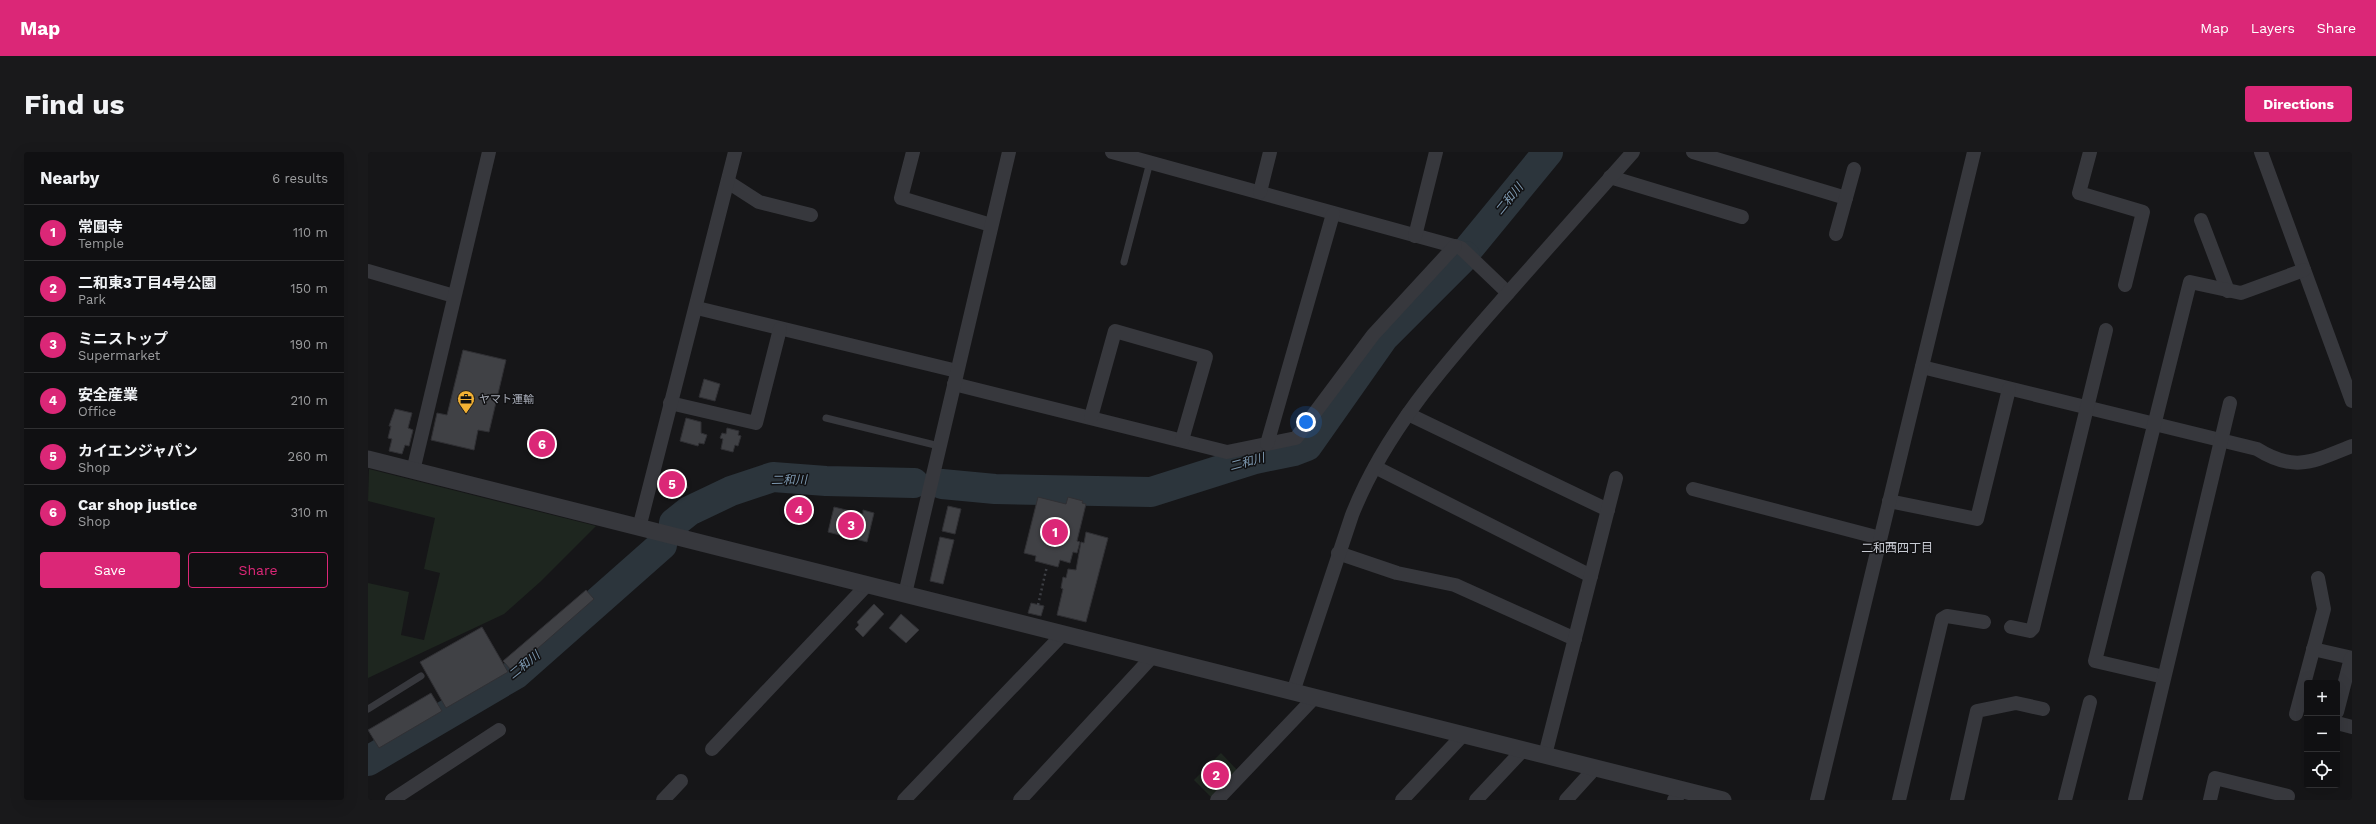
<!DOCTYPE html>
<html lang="en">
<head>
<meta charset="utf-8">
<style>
  :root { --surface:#101012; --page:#19191b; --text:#f1f3f6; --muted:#9c9d9f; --line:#303032; --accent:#db2777 }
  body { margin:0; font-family:"Work Sans","Noto Sans JP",sans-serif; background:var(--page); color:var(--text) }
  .controls { position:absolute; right:12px; bottom:12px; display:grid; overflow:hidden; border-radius:4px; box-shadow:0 4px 16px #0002 }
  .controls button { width:36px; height:36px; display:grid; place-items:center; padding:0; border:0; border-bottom:1px solid var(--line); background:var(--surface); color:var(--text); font:20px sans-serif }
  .you { position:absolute; left:938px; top:270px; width:14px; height:14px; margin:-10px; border:3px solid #fff; border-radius:50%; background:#1a73e8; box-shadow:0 0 0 6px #1a73e833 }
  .badge { display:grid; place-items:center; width:26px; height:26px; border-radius:50%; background:var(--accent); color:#fff; font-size:13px; font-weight:700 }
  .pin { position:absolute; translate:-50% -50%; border:2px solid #fff; box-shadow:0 1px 4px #0006 }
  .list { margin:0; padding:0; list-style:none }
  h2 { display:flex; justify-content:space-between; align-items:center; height:52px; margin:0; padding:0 16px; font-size:17px }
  h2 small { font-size:13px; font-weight:400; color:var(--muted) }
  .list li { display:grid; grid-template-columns:26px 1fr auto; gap:12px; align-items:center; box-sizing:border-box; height:56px; padding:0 16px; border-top:1px solid var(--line) }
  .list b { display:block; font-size:15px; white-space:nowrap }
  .list p { margin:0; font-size:13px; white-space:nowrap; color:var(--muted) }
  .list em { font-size:13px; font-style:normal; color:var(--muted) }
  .actions { display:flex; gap:8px; padding:12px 16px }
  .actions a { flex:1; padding:9px 0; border:1px solid var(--accent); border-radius:4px; text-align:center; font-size:14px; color:var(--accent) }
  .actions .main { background:var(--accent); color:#fff }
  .icon { flex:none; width:22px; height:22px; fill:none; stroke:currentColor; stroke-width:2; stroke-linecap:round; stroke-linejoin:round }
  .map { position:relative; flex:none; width:1984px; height:648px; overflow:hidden; border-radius:4px }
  header { display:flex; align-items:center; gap:24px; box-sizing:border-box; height:56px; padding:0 20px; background:var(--accent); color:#fff }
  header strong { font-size:19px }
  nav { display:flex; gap:22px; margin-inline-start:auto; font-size:14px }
  .intro { display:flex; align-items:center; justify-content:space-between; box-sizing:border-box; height:96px; padding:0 24px }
  h1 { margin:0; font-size:28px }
  .button { padding:10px 18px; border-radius:4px; background:var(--accent); color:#fff; font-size:14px; font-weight:700 }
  main { display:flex; gap:24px; padding:0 24px }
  aside { flex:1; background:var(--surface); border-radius:4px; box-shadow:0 4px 16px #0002 }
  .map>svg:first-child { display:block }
</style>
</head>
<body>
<header>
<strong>Map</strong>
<nav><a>Map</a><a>Layers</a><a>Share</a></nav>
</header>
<div class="intro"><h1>Find us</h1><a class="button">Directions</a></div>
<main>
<aside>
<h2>Nearby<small>6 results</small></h2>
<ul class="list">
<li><span class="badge">1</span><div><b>常圓寺</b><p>Temple</p></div><em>110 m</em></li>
<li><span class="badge">2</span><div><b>二和東3丁目4号公園</b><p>Park</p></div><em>150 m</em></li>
<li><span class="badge">3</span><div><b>ミニストップ</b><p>Supermarket</p></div><em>190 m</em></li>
<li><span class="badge">4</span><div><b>安全産業</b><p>Office</p></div><em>210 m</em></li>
<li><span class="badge">5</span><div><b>カイエンジャパン</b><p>Shop</p></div><em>260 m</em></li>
<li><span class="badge">6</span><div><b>Car shop justice</b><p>Shop</p></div><em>310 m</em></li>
</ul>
<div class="actions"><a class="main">Save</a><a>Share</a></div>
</aside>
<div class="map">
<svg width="1984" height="648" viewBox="0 0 1984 648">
  <rect width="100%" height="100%" fill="#161618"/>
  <g fill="#1e261f">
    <path d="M1,317L228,374L172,430L136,462L0,526V431L41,440L33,483L56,488L72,421L56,417L67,366L0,349Z"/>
    <path d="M853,601L869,618L843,645L826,628Z"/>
  </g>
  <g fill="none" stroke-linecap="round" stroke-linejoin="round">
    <g stroke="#2c353c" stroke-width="30">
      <path d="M1102,95L1180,0"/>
      <path d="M574,332L627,337L783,340L887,307L926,299L939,294L1015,186L1097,104"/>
      <path d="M306,371L321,359L363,339L405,325L458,329L546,331"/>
      <path d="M0,609L148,522L294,393"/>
    </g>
  </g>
  <g fill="#404145" stroke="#303034">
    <path d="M95,198L138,208L121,280L110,278L106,298L63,288L69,261L79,263Z"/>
    <path d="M336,227L352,232L347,249L331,245Z"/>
    <path d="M27,257L44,261L40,276L45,278L41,294L37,293L34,302L21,299L24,287L20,286L23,274H21Z"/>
    <path d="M318,266L333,270V281L339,283L336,292L331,291L330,294L312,289Z"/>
    <path d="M359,276L371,279L370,283L373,284L370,294L367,293L365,300L353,297L355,287L352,286L354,281L358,282Z"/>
    <path d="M176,282L182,283L180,300L166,296L168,285L171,286L172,283L176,284Z"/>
    <path d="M296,322L310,325L309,329L318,331L320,336L313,334L311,339L293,335Z"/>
    <path d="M670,345L698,352L700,345L715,349L714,351L718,352L709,389L712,390L709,401L705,400L702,411L692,408L690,415L667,409L668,404L656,401Z"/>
    <path d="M580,354L593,357L587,382L574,379Z"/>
    <path d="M466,355L495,362V358L506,361L499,390L460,380Z"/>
    <path d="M718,380L740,386L718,470L689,463L695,437L693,436L695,425L698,426L700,417L708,418L713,390L716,391Z"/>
    <path d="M572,385L586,388L575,432L562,429Z"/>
    <path d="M218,438L226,447L144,519L135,509Z"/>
    <path d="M663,451L676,454L673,464L660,461Z"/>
    <path d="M506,452L516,462L495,485L487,477L491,473L489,470Z"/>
    <path d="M533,462L551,478L538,491L521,476Z"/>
    <path d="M114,475L140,520L78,556L52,510Z"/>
    <path d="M63,541L74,559L11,596L0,578Z"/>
  </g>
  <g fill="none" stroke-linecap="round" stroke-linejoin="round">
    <path stroke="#3d3f44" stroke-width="2.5" stroke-dasharray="2 3" stroke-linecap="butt" d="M670,453L679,414"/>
    <g stroke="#37383d" stroke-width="7">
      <path d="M756,110L782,10"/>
      <path d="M458,266L571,294"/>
      <path d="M0,557L53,524"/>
    </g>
    <g stroke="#37383d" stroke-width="14">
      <path d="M545,0L533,46L623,73"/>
      <path d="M744,0L1093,96L1140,141"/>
      <path d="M1325,0L1478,46"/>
      <path d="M1722,0L1711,41L1775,60L1757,133"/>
      <path d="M1893,0L1984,249"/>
      <path d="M1242,25L1374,65"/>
      <path d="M360,30L391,50L443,63"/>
      <path d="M892,40L902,0"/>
      <path d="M1833,68L1860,139"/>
      <path d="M1468,82L1486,17"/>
      <path d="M1047,84L1068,0"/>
      <path d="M0,119L86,144"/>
      <path d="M329,156L589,219"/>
      <path d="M1554,215L1889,297C1927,321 1946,309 1984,294"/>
      <path d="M586,232L859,300L928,286L1005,183L1087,94"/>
      <path d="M302,251L388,271L412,177"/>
      <path d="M1040,262L1240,358"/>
      <path d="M723,265L747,179L838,205L814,288"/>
      <path d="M899,292L965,62"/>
      <path d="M1007,315L1223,424"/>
      <path d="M45,319L121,0"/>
      <path d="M1325,337L1512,386"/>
      <path d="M1521,349L1609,367L1641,237"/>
      <path d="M271,376L367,0"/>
      <path d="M970,401L1029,421L1087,433L1207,487"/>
      <path d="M537,442L641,0"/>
      <path d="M1643,475L1662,479L1665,476L1738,178"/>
      <path d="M1945,497L1984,506"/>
      <path d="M1796,525L1727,509L1822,130L1873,141L1936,118"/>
      <path d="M925,540L984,363C1018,277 1080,209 1140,141C1182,94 1223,47 1265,0"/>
      <path d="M1969,560L1983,506"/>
      <path d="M1928,562L1956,457L1950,426"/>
      <path d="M1969,571L1984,575"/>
      <path d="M344,597L499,433"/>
      <path d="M1177,603L1248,326"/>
      <path d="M24,648L131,578"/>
      <path d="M295,648L313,629"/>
      <path d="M536,648L695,482"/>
      <path d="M652,648L784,505"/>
      <path d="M849,648L946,546"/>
      <path d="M1034,648L1095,583"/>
      <path d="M1108,648L1155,598"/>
      <path d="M1198,648L1227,616"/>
      <path d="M1306,648L1315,638"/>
      <path d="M1449,648L1606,0"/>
      <path d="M1531,648L1574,467L1579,464L1616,470"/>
      <path d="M1589,648L1609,559L1648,551L1675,557"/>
      <path d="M1697,648L1722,550"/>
      <path d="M1767,648L1862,251"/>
      <path d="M1842,648L1847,626L1920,644L1919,648"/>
    </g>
    <path stroke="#37383d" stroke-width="17" d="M0,307L1355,648"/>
  </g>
  <defs>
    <g id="office-pin" transform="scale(0.9)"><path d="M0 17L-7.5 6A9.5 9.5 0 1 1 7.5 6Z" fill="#f2b134" stroke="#111113"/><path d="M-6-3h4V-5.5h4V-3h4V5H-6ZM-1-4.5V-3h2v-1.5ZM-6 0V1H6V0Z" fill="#111"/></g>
  </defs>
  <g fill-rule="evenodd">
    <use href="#office-pin" x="98" y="247"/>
  </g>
  <g text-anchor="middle" stroke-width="3" stroke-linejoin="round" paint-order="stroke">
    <g font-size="11" fill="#a8adb8" stroke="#111113" text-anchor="start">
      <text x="111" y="251">ヤマト運輸</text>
    </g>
    <g font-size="12" font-style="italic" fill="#7f9bb3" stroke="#111113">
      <text transform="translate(1141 47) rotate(-51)" y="4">二和川</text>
      <text transform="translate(879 310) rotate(-15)" y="4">二和川</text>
      <text transform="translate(421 328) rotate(-1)" y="4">二和川</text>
      <text transform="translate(156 513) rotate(-39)" y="4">二和川</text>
    </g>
    <g font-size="12" fill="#c9ccd4" stroke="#111113">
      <text x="1529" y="400">二和西四丁目</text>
    </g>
  </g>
</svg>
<div class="controls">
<button>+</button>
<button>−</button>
<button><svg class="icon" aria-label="locate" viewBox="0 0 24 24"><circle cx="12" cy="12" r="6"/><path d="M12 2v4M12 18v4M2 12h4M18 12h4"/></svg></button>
</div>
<div class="you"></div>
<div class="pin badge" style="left:687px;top:380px">1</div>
<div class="pin badge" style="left:848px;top:623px">2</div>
<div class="pin badge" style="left:483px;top:373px">3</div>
<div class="pin badge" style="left:431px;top:358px">4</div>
<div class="pin badge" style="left:304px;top:332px">5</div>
<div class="pin badge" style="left:174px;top:292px">6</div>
</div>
</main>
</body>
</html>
